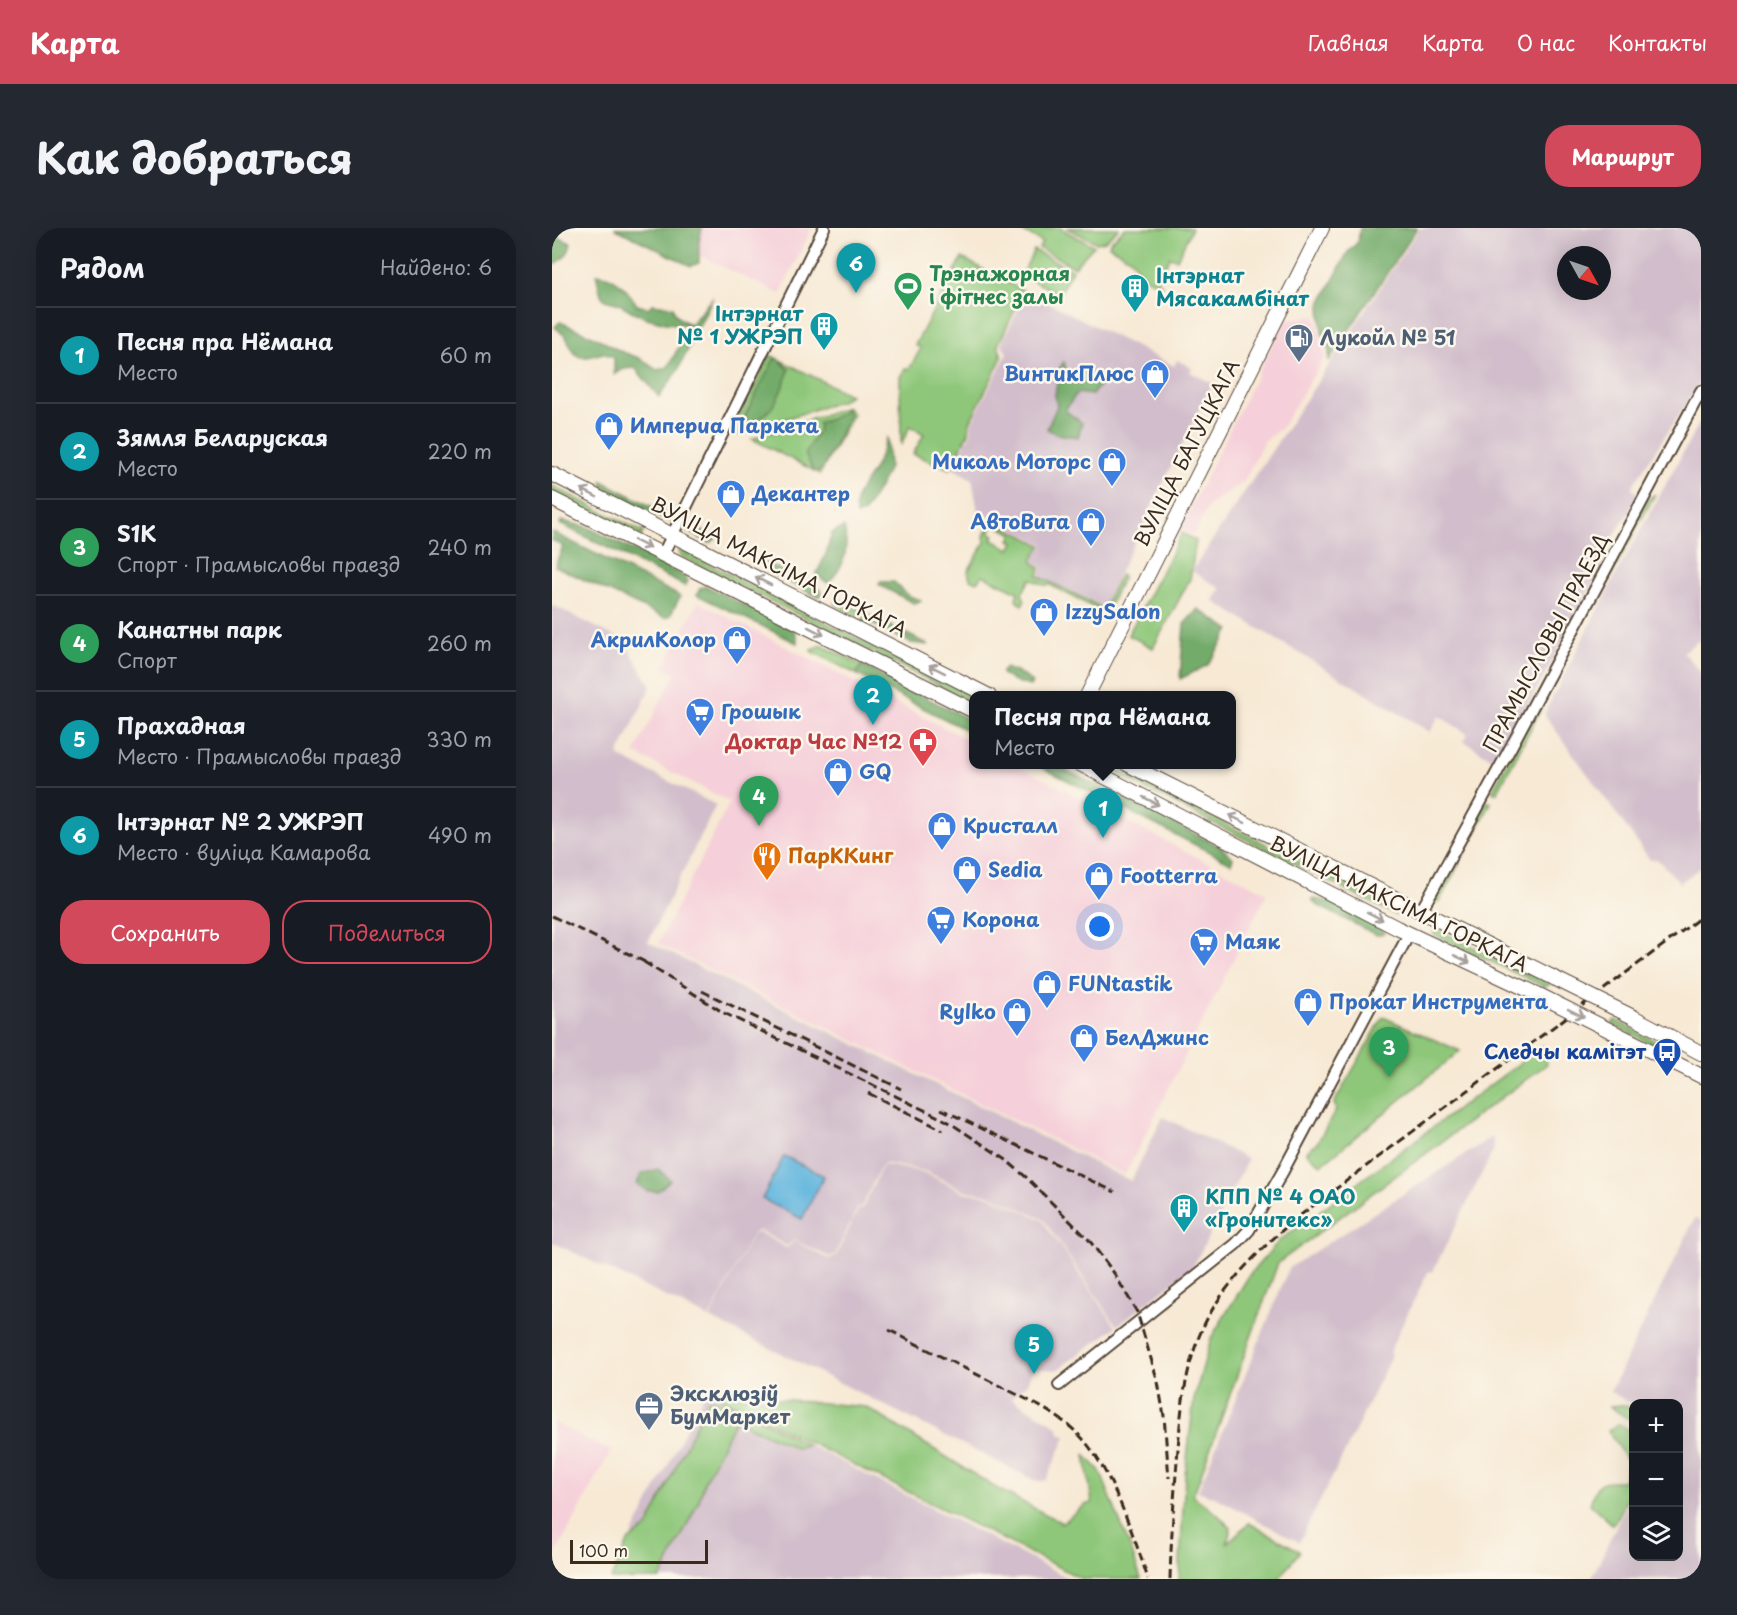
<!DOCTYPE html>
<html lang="ru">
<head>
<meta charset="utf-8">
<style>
  :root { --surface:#171b24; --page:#242831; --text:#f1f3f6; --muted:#9ea1a6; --line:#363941; --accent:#d1495b }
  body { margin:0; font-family:"Playpen Sans",sans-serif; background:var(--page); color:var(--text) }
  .controls { position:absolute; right:18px; bottom:18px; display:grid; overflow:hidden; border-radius:12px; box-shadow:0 6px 24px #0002 }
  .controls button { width:54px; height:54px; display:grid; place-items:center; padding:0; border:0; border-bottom:2px solid var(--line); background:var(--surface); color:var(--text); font:30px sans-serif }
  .compass { position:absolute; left:1005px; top:18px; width:54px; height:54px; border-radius:50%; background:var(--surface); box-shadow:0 6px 24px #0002; rotate:130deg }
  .scale { position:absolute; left:18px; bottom:15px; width:138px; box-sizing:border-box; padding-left:6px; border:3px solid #3b2a1e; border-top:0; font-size:16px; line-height:21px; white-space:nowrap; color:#3b2a1e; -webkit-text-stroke:4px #fbf7ec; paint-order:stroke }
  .you { position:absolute; left:548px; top:699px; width:21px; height:21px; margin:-15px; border:4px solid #fff; border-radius:50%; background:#1a73e8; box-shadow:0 0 0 9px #1a73e833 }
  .badge { display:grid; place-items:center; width:39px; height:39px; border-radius:50%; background:var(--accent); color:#fff; font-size:20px; font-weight:700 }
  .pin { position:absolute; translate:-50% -50px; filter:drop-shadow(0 2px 3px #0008) }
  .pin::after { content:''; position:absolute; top:32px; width:21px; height:18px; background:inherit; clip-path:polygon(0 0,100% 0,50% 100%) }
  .popup { position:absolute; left:417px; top:463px; width:267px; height:78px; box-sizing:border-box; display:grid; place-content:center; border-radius:12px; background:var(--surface); filter:drop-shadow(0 2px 4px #0005); font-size:20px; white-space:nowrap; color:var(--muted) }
  .popup b { font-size:22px; color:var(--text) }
  .popup::after { content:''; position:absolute; left:50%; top:100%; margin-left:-12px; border:12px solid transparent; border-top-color:var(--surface) }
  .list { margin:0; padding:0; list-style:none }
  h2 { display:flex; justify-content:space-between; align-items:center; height:78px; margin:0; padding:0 24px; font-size:26px }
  h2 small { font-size:20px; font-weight:400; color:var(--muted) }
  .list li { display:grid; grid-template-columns:39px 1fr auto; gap:18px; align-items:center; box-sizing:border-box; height:96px; padding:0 24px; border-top:2px solid var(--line) }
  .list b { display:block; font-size:22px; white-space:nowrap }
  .list p { margin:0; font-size:20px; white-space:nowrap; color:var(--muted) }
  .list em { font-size:20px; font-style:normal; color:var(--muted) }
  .actions { display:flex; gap:12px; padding:18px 24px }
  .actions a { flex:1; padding:14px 0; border:2px solid var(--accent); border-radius:24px; text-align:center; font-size:21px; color:var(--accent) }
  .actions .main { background:var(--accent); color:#fff }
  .icon { flex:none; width:33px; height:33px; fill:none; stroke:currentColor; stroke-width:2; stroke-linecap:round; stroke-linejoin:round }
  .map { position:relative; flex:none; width:1149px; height:1351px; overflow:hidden; border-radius:24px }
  header { display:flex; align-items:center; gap:36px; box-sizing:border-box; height:84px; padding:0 30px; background:var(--accent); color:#fff }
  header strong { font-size:28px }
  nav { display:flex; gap:33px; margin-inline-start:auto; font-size:21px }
  .intro { display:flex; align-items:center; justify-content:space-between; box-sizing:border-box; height:144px; padding:0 36px }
  h1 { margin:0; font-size:42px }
  .button { padding:15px 27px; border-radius:24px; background:var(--accent); color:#fff; font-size:21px; font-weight:700 }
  main { display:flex; gap:36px; padding:0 36px }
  aside { flex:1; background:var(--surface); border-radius:24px; box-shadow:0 6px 24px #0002 }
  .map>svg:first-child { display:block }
</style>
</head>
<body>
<header>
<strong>Карта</strong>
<nav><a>Главная</a><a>Карта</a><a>О нас</a><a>Контакты</a></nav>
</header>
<div class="intro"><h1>Как добраться</h1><a class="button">Маршрут</a></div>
<main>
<aside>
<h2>Рядом<small>Найдено: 6</small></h2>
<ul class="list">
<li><span class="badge" style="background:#0f9aa8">1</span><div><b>Песня пра Нёмана</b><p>Место</p></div><em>60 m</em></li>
<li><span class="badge" style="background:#0f9aa8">2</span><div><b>Зямля Беларуская</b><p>Место</p></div><em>220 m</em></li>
<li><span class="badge" style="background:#2e9e5b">3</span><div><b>S1K</b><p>Спорт · Прамысловы праезд</p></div><em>240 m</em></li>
<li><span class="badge" style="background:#2e9e5b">4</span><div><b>Канатны парк</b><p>Спорт</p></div><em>260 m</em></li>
<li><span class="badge" style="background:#0f9aa8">5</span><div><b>Прахадная</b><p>Место · Прамысловы праезд</p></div><em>330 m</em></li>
<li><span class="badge" style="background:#0f9aa8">6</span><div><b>Інтэрнат № 2 УЖРЭП</b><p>Место · вуліца Камарова</p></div><em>490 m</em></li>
</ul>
<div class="actions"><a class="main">Сохранить</a><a>Поделиться</a></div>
</aside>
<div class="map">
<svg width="1149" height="1351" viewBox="0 0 1149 1351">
  <rect width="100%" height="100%" fill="#fbf7ec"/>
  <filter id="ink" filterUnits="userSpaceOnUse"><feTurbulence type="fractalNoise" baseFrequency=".0167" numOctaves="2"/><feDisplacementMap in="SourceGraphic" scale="12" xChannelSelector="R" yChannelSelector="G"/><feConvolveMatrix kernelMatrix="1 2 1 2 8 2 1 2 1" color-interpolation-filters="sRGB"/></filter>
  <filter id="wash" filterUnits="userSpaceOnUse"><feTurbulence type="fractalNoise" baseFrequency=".008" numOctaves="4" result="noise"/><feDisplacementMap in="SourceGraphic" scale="24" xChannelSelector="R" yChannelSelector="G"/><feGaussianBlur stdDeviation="1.35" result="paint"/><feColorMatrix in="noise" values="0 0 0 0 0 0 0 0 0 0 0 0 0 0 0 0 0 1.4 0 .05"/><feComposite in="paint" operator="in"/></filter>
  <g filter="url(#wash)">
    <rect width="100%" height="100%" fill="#f7e9d4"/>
    <g fill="#f5cfd9">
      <path d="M146,0H260L228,66L145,26Z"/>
      <path d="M764,88L773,129L729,200L712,213L692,253L657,277L642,307L628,301L733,91Z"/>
      <path d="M146,374L422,515V536L464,537L715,665L573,947L106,716L178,574L82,525L123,446L112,439Z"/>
      <path d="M0,1194L59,1223L0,1333Z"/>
    </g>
    <g fill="#d1bdcb" fill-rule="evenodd">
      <path d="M868,0H1149V127L1145,133L1149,136V153L1079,260L1088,267L1047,332L1052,336L978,474L942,532L912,513L916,506L887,488L878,504L661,373L669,361L640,343ZM1014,27H1050V63H1014Z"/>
      <path d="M475,64L622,138L625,132L640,140L638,144L660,155L551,378L488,348L490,339L481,333L491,316L426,283L420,251L400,240L419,205L420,194L455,125L449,116Z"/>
      <path d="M1149,192V411L1131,424L1149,445V639L1128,655L1105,631L1098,632L992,486L1065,345Z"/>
      <path d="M0,377L72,413L99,458L66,528L164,577L96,714L579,953L611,889L696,931L641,1039L565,1098L491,991L439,967L412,962L373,943L333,935L328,940L310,978L305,981L283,1027L277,1029L242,1012L235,1018L206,1002L201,1006L157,1090L0,1014Z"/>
      <path d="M940,909L942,921L881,1043L876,1044L865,1066L840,1118L838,1130L796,1218L747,1314L663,1269L646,1263L737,1040Z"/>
      <path d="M334,937L371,944L412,964L438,968L490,992L564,1099L505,1142L482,1140L474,1157L459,1170L505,1198L508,1205L514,1209L494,1252L486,1254L158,1090L201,1007L206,1004L235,1020L242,1013L277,1031L284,1028L306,982L311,979L329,941Z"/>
      <path d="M1143,990L1149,993V1351H1039L1081,1264L1082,1328H1126V1176H1081L1058,1164Z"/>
      <path d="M153,1164L518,1351H58Z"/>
    </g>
    <g fill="#8fc77a" stroke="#65784c" stroke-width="1.5" fill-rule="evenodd">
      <path d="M464,0H508L542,18L522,39L487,20L490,14Z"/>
      <path d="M515,0H567L553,13L545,15Z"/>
      <path d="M573,0H640L625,31L618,29L606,51L610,58L593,50L578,30L557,18L558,14Z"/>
      <path d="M482,22L520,42L507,66L470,47Z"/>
      <path d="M410,30L472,63L446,117L450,129L418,194L417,204L398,241L361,226L372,206L358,198L349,217L348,149L353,140L357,141L369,120L363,117Z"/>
      <path d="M218,127L298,167L289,173L184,207L179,205Z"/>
      <path d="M295,179L301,186L268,246L200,211Z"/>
      <path d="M0,258L91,304L89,309L0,265Z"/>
      <path d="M1103,266L1055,356L1052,352L1095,272Z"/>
      <path d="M438,291L489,317L480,333L488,340L486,348L551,380L568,347L571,348L554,386L498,357H492L478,351L470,366L473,372L470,377L465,374L464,370L466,364L430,347L425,354L418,351L416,343L433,314L432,308ZM442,296L461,306L458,312L462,314L458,321L440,312L442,307L437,304Z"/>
      <path d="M630,305L644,313L638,351L601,420L576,407Z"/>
      <path d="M129,322L422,469V475L127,327L126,323Z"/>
      <path d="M286,371L326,392L322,397L285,378L283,376Z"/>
      <path d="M269,417L310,437L304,446L259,423Z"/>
      <path d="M987,477H991L945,565L940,563L984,479Z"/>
      <path d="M546,537H555L846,682L844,687Z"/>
      <path d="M934,573L939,575L887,674L881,672Z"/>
      <path d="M884,701L998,756L993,759L881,706Z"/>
      <path d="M831,789L908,823L769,937L754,924L765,915L784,882L782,875Z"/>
      <path d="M1063,792L1149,837V842L1060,796Z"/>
      <path d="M991,818L995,836L726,1035L641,1268L665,1286L679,1300L675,1315L697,1295L748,1323L727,1351H627L633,1247L642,1171L659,1110L698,1046L727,1013Z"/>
      <path d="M159,1165L314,1179L444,1260L510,1295L533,1277L540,1275L533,1227L548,1243L578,1319L589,1351H530Z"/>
      <path d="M156,1171L176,1175L256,1217L244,1220L183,1192L153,1252L147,1273L108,1351H59L77,1312L95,1300Z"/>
      <path d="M1070,1177L1081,1180V1194L1057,1178Z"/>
      <path d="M1067,1196L1081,1204V1257L1066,1290L1060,1296L1038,1276C1045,1252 1047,1253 1071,1253L1076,1235L1056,1202Z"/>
    </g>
    <g fill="#73ac6a" stroke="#576b44" stroke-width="1.5">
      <path d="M62,0H150L147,14V35L139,38Z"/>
      <path d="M808,0H865L777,132V120L770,105L768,77L796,24L806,14Z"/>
      <path d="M0,7L19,15C17,27 10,32 0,38Z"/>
      <path d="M44,46C63,47 75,61 85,77L96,80L101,76L121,79C123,89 130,93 139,96L161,69L126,142L107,169L83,140L72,141L62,146V129L51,125L35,129H28L22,125L14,109L3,99L8,94L45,110L68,123L87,130L105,142L116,139L136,102V97L114,95L95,90L81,84L68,76L53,72L49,67Z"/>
      <path d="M222,131L228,132L237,142C228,167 220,194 189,196Z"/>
      <path d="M512,134L515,146L532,143L549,155L540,167L525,165L513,182L530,195L526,209L505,206L495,201L505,178L503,167L508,139Z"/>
      <path d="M294,180L297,187L271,241L262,244L253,226L267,201L266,195C277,192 287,189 294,180Z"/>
      <path d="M335,209L337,239L330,254L312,285L304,287C301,265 310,260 320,244C327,232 331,221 335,209Z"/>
      <path d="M50,253L120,289L119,292L115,293L51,261Z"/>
      <path d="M9,293L35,299L132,348L136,353L133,358L8,296Z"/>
      <path d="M136,296L164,310L158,315L136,304L134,300Z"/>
      <path d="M292,299C297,322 293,338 276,355L264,347L274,326L280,305Z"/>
      <path d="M0,304L126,367L128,369L118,388L113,390L3,338L11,318L0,312Z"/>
      <path d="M213,334L269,362L270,366L266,369L218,345L212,338Z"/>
      <path d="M328,354H342L357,368L369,372L363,376L327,357Z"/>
      <path d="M154,358L242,402L245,410V415L145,367L148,360Z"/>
      <path d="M646,381L678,402L656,437L628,451L632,396Z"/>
      <path d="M326,392L377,417L359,415L322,397Z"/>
      <path d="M310,437L422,494V506L304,446Z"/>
      <path d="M453,440L471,447L480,455L478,458L461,453L450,446V443Z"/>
      <path d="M485,537H503L669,619L681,630L679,635Z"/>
      <path d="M763,671L775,673L831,701L833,705L824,707L763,676L760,672Z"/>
      <path d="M106,941L118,952L106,963H95L85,956L89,946Z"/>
    </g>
    <path fill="#62b6de" stroke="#4e707e" stroke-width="1.5" d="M232,928L272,948L250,991L210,971Z"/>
  </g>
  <g filter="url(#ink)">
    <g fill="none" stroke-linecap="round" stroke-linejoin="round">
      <g stroke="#574739" stroke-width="14">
        <g id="minor">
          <path d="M111,326L272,0"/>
          <path d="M869,683L960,517L1149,163"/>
          <path d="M507,1157L684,1016L697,1002L731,943L857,706"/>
        </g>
      </g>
      <g stroke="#574739" stroke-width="16">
        <g id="major">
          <path d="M0,246L437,468"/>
          <path d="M0,271L422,483"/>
          <path d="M535,468L770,0"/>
          <path d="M528,536L845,700L985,766"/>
          <path d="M575,536L1004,751"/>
          <path d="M1081,789L1149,825"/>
          <path d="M1063,805L1149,848"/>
        </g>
      </g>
      <use href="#minor" stroke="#fff" stroke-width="10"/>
      <use href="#major" stroke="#fff" stroke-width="14"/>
      <g stroke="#3b2a1e" stroke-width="3" stroke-dasharray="9 4.5" stroke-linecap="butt">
        <path d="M0,688L99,737"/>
        <path d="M92,734L172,785L395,893L453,931L475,950L537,1012L562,1045L585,1084L606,1154L612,1188L617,1250"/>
        <path d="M150,763L349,861"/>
        <path d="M316,865L391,902"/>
        <path d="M389,881L563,964"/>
        <path d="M337,1102C372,1120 406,1137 440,1154C471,1170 506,1184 530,1210C560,1243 582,1308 596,1351"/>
        <path d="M618,1351C619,1311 622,1272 625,1233C629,1183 632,1136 655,1091C675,1053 710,1020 742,992L1149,689"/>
      </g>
      <g stroke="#574739" stroke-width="16" stroke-linecap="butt">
        <g id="major-bridge">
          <path d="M1004,751L1081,789"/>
          <path d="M985,766L1063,805"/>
        </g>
      </g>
      <use href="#major-bridge" stroke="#fff" stroke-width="14"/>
    </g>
    <defs><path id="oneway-shaft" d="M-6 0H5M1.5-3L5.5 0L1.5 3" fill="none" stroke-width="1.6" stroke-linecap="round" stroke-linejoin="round" transform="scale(1.5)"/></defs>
    <g stroke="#a79f9a">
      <use href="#oneway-shaft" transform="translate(37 265) rotate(-153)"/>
      <use href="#oneway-shaft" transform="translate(90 316) rotate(27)"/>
      <use href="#oneway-shaft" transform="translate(211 353) rotate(-153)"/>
      <use href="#oneway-shaft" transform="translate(264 403) rotate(27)"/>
      <use href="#oneway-shaft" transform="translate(385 441) rotate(-153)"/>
      <use href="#oneway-shaft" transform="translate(599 573) rotate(27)"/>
      <use href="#oneway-shaft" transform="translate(685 591) rotate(-154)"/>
      <use href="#oneway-shaft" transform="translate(823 688) rotate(27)"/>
      <use href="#oneway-shaft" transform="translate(910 731) rotate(25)"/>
      <use href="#oneway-shaft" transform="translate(1024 785) rotate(26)"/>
    </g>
  </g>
  <defs>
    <g id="stadium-pin" transform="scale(1.5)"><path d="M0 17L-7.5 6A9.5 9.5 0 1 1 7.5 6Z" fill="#2e9e5b" stroke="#fbf7ec"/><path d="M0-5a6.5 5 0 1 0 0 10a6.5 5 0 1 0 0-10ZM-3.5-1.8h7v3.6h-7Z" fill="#fff"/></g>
    <g id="building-pin" transform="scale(1.5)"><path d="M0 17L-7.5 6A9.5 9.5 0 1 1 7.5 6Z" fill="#0f9aa8" stroke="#fbf7ec"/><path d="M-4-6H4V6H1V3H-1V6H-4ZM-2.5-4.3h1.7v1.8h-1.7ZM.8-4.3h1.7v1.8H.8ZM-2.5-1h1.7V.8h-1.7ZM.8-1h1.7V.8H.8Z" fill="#fff"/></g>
    <g id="fuel-pin" transform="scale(1.5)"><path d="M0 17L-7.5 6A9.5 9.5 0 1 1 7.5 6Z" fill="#5c6f8a" stroke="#fbf7ec"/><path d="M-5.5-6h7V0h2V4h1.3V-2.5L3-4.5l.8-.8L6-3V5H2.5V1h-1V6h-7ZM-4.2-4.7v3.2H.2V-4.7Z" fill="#fff"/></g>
    <g id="shop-pin" transform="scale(1.5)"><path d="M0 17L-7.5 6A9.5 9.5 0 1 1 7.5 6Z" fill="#3f7fe0" stroke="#fbf7ec"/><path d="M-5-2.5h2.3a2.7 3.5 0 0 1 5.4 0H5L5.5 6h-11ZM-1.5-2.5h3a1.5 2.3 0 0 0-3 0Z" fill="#fff"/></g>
    <g id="supermarket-pin" transform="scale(1.5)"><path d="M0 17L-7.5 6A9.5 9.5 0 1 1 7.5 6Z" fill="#3f7fe0" stroke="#fbf7ec"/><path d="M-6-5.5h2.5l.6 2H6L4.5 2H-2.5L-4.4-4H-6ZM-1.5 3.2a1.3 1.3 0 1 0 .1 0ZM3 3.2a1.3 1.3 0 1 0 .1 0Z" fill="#fff"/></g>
    <g id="pharmacy-pin" transform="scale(1.5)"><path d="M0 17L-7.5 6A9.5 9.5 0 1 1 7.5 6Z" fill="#e0444e" stroke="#fbf7ec"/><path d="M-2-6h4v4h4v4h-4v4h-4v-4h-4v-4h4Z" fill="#fff"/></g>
    <g id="restaurant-pin" transform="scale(1.5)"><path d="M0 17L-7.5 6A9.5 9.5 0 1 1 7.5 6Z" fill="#e8710a" stroke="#fbf7ec"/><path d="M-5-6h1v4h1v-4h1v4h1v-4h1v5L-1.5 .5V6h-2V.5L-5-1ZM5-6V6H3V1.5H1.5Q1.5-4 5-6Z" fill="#fff"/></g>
    <g id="bus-pin" transform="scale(1.5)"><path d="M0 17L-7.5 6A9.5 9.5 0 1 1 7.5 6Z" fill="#1a4fb4" stroke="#fbf7ec"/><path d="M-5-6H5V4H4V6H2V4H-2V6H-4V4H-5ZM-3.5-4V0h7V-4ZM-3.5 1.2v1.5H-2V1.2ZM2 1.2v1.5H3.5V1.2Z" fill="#fff"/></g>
    <g id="office-pin" transform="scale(1.5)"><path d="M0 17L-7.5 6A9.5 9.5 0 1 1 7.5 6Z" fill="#5c6f8a" stroke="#fbf7ec"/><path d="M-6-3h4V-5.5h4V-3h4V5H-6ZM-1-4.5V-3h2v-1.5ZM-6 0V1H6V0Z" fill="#fff"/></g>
  </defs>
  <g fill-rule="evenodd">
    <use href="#stadium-pin" x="356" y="58"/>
    <use href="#building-pin" x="583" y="60"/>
    <use href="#building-pin" x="272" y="98"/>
    <use href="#fuel-pin" x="747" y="110"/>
    <use href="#shop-pin" x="603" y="146"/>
    <use href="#shop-pin" x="57" y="198"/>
    <use href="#shop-pin" x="560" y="234"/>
    <use href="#shop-pin" x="179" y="266"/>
    <use href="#shop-pin" x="539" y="294"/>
    <use href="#shop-pin" x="492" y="384"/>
    <use href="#shop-pin" x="185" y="412"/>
    <use href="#supermarket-pin" x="148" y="484"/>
    <use href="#pharmacy-pin" x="371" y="514"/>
    <use href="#shop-pin" x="286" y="544"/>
    <use href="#shop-pin" x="390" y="598"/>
    <use href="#restaurant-pin" x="215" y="628"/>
    <use href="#shop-pin" x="415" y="642"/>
    <use href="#shop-pin" x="547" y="648"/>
    <use href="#supermarket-pin" x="389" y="692"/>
    <use href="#supermarket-pin" x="652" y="714"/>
    <use href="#shop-pin" x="495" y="756"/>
    <use href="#shop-pin" x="756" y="774"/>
    <use href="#shop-pin" x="465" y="784"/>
    <use href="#shop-pin" x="532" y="810"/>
    <use href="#bus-pin" x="1115" y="824"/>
    <use href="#building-pin" x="632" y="980"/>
    <use href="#office-pin" x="97" y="1178"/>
  </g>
  <g text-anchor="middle" stroke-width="5" stroke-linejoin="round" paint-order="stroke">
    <g font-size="20" font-weight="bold" fill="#27864d" stroke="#fbf7ec" text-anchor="start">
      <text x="377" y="53">Трэнажорная<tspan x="377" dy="23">і фітнес залы</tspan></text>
    </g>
    <g font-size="20" font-weight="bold" fill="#0d838f" stroke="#fbf7ec" text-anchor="start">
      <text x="604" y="55">Інтэрнат<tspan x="604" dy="23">Мясакамбінат</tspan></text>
      <text x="251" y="93" text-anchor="end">Інтэрнат<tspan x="251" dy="23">№ 1 УЖРЭП</tspan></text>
      <text x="653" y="976">КПП № 4 ОАО<tspan x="653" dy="23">«Гронитекс»</tspan></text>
    </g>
    <g font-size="20" font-weight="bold" fill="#4e5e75" stroke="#fbf7ec" text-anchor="start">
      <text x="768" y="117">Лукойл № 51</text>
      <text x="118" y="1173">Эксклюзіў<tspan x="118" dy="23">БумМаркет</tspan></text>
    </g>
    <g font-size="20" font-weight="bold" fill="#366cbe" stroke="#fbf7ec" text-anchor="start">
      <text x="582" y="153" text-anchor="end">ВинтикПлюс</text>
      <text x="78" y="205">Империа Паркета</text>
      <text x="539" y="241" text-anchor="end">Миколь Моторс</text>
      <text x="200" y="273">Декантер</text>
      <text x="518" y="301" text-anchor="end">АвтоВита</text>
      <text x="513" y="391">IzzySalon</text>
      <text x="164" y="419" text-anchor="end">АкрилКолор</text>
      <text x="169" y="491">Грошык</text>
      <text x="307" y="551">GQ</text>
      <text x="411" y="605">Кристалл</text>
      <text x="436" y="649">Sedia</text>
      <text x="568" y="655">Footterra</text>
      <text x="410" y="699">Корона</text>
      <text x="673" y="721">Маяк</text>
      <text x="516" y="763">FUNtastik</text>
      <text x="777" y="781">Прокат Инструмента</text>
      <text x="444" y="791" text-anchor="end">Rylko</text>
      <text x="553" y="817">БелДжинс</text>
    </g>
    <g font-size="20" fill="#3b2a1e" stroke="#fbf7ec">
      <text transform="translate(635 225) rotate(-63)" y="7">ВУЛІЦА БАГУЦКАГА</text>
      <text transform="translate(227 339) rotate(27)" y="7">ВУЛІЦА МАКСІМА ГОРКАГА</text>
      <text transform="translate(994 415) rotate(-62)" y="7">ПРАМЫСЛОВЫ ПРАЕЗД</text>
      <text transform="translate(847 676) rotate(26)" y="7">ВУЛІЦА МАКСІМА ГОРКАГА</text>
    </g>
    <g font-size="20" font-weight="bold" fill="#be3a42" stroke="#fbf7ec" text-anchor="end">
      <text x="350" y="521">Доктар Час №12</text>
    </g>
    <g font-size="20" font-weight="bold" fill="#c56008" stroke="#fbf7ec" text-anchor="start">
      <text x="236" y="635">ПарККинг</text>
    </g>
    <g font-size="20" font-weight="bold" fill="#164399" stroke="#fbf7ec" text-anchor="end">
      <text x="1094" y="831">Следчы камітэт</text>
    </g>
  </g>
</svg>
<div class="controls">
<button>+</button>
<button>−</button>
<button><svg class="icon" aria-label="layers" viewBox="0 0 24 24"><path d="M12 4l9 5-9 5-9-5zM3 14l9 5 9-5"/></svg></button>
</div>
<svg class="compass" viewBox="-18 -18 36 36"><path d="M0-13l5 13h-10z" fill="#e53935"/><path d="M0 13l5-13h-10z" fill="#9ea1a6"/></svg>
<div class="scale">100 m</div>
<div class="you"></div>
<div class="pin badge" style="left:551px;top:610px;background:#0f9aa8">1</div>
<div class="popup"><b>Песня пра Нёмана</b>Место</div>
<div class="pin badge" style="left:321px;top:497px;background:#0f9aa8">2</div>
<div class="pin badge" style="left:837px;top:849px;background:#2e9e5b">3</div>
<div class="pin badge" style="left:207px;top:598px;background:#2e9e5b">4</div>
<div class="pin badge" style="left:482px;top:1146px;background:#0f9aa8">5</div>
<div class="pin badge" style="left:304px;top:65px;background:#0f9aa8">6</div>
</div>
</main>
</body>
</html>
